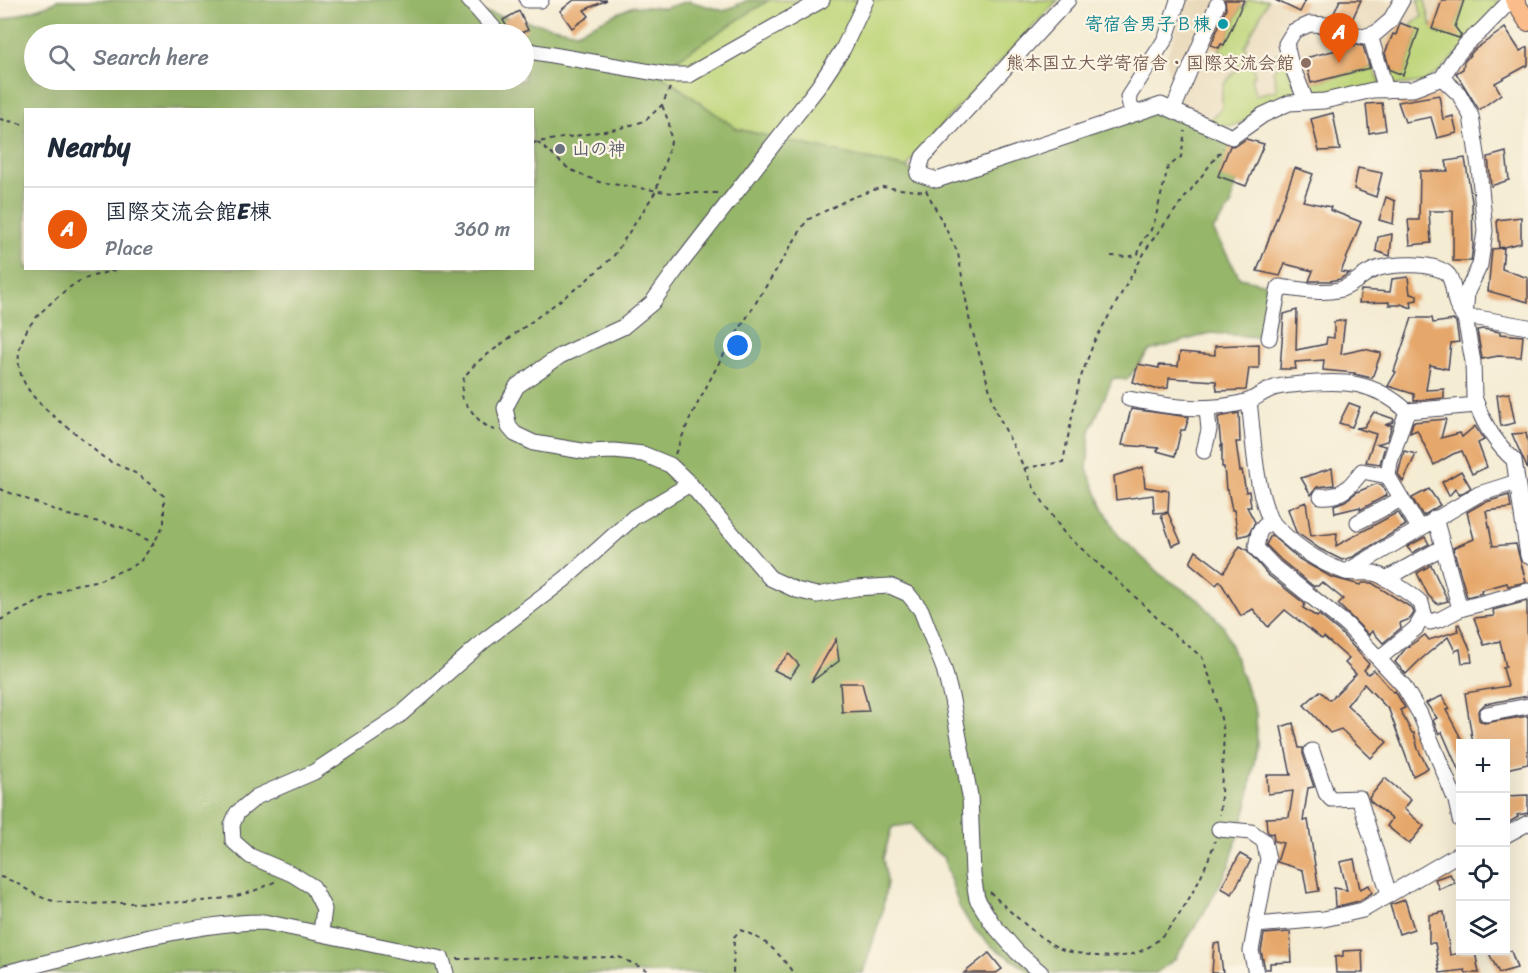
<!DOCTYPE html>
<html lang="en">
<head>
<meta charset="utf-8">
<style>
  :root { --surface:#fff; --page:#f6f6f7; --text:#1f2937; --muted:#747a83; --line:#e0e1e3; --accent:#ea580c }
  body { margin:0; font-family:Sriracha,"Klee One",sans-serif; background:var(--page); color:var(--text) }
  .controls { position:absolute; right:18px; bottom:18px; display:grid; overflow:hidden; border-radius:0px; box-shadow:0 6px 24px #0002 }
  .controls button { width:54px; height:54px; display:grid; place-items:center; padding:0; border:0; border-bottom:2px solid var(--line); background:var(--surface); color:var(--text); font:30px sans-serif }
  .you { position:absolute; left:738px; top:346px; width:21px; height:21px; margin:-15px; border:4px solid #fff; border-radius:50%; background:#1a73e8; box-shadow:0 0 0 9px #1a73e833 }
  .badge { display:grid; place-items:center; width:39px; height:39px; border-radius:50%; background:var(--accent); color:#fff; font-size:20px; font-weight:700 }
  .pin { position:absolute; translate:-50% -50px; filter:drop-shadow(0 2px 3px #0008) }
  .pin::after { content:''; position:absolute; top:32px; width:21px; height:18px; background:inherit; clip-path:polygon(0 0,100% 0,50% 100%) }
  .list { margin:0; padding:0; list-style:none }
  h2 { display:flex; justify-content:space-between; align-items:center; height:78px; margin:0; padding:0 24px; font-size:26px }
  h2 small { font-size:20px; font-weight:400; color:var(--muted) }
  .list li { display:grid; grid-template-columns:39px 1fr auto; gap:18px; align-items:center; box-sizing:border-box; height:84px; padding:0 24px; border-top:2px solid var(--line) }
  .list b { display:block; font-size:22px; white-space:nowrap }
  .list p { margin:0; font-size:20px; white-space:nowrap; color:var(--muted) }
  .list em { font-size:20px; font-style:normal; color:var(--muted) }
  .icon { flex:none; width:33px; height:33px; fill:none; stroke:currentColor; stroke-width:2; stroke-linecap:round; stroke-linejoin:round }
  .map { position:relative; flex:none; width:1528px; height:973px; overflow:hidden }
  .search { position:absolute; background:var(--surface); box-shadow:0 6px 24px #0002; left:24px; top:24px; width:510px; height:66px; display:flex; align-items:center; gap:15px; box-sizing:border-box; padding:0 21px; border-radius:33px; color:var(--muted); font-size:22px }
  .panel { position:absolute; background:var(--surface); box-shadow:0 6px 24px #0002; left:24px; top:108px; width:510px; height:162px; border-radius:0px }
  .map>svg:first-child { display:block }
</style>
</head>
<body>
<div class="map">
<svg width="1528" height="973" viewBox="0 0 1528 973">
  <rect width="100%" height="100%" fill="#fcf5e5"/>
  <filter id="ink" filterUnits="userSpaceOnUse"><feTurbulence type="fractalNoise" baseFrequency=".0167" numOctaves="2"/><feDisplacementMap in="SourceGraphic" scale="12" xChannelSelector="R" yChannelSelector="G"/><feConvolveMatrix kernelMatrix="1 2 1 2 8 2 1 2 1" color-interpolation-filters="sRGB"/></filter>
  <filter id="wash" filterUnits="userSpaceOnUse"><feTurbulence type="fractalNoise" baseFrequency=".008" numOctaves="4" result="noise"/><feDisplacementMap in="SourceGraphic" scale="24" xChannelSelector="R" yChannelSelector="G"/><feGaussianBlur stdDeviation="1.35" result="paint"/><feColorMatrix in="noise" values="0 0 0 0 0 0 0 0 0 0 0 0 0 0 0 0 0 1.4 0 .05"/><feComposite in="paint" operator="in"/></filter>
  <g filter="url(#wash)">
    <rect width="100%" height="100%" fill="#f4ecd3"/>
    <path fill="#e9d9ba" d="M1187,0H1497L1502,9L1424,82L1287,98L1233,126L1228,127L1170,102L1171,76L1167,66V55Z"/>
    <g fill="#bed579" stroke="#707c5a" stroke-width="1.5">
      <path d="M769,0H1058L920,148L907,168L737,129L656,71Z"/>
      <path d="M1247,0H1268L1245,47L1249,53L1255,54L1251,56L1255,76L1251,78L1255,95L1277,90L1273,71L1277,68L1276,54L1283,52L1299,97L1233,126L1220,125L1208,120L1219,112L1222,107V89L1224,84L1239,67C1233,58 1225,56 1219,48L1221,44L1224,45L1241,7L1244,8Z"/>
      <path d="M1418,0H1425L1430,22L1434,30L1452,35L1464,0H1497L1502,9L1442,69L1424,82L1388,86L1384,68L1403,74L1419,31L1411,27L1413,22L1422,17Z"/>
      <path d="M1373,67L1382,86L1322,96L1312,90L1311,83Z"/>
    </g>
    <path fill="#96b669" stroke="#5c6c52" stroke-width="1.5" fill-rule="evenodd" d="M57,0H469L477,11L577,32L633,6L664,8L689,1L724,11L748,0H769L657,72L737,129L907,168L937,180L1161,105L1232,137L1256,154L1237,176L1231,206L1213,230L1240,278L1279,287L1269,338L1211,333L1149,351L1127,380L1113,378L1090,431L1087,469L1102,505L1118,535L1161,575L1199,600L1224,627L1256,713L1257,745L1247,806L1229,866L1211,901L1175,959L1156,973H1033L991,946L971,926L959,906L943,857L923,844L912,824L892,827L883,858L887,882L882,913L863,973H0V21L54,3ZM34,34H524V80H34ZM26,110H532V268H26Z"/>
    <g id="blocks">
      <g fill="#e6a76b">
        <path d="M574,0H607L584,10L589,16L572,28L560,11Z"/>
        <path d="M1225,0H1244L1224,45L1221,44L1219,48L1211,45L1226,9Z"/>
        <path d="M1275,0H1306L1300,12Z"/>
        <path d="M1340,0H1361L1352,20L1334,13Z"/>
        <path d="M1442,0H1464L1455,27L1461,35L1459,38L1432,29Z"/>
        <path d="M519,11L528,30L518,34H511L503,20Z"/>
        <path d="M1400,23L1419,30L1403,75L1390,70L1385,53L1393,34L1396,35Z"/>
        <path d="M1505,28L1520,51L1528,47V65L1495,83L1501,94L1479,110L1456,73L1463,69L1464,62L1474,50Z"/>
        <path d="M1356,45L1363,46L1370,68L1311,83L1305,58Z"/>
        <path d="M1439,95L1443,119L1453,116L1457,133L1437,138L1431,117L1405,122L1398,102Z"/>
        <path d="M1382,103L1386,130L1369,133L1366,104Z"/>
        <path d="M1333,113L1340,150L1319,151L1311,119Z"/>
        <path d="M1246,139L1264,144L1246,186L1218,176L1230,146L1237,145Z"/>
        <path d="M1506,152L1509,180L1491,186L1488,157Z"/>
        <path d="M1465,158L1472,202L1473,246L1471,261H1453V211H1429L1431,243L1410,245L1409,231L1411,230H1409L1408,220H1419L1420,171H1448L1446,161Z"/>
        <path d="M1295,168L1313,174L1303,201L1331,207L1330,210L1361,222L1341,272L1350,273L1340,279L1330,281H1309L1313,271L1285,264L1280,276L1257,271Z"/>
        <path d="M1358,168L1382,173L1376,197L1354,189Z"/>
        <path d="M1386,197L1395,201L1393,224L1379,220Z"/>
        <path d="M1521,217V243L1499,248L1497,220Z"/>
        <path d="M1392,234L1390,256L1376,251L1378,237Z"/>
        <path d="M1504,248L1502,269L1528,278V302L1488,291L1492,249Z"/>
        <path d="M1408,277L1410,294L1417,295V300L1411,301L1412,308L1401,304L1400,305H1389V302L1359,303L1361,290L1390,292L1392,279Z"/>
        <path d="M1297,310L1296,350L1326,344L1327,337L1334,338V322L1345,320L1341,354L1364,349L1381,353L1372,378L1354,374L1355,373L1323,370L1324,360L1295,362L1296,369H1280L1284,314Z"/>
        <path d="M1412,318H1432L1433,323L1454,320L1456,322L1459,342L1451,343L1448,369L1430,365L1426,390L1444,389V398L1414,401V394L1388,386L1396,372L1394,371Z"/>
        <path d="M1483,329L1500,332V334L1523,336L1521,357L1498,356L1482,359L1477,330Z"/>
        <path d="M1259,344V368H1249L1246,390L1217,391L1216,381L1169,378L1168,388L1155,389L1133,382L1138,364L1159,368V365L1178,366L1180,352L1215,355V346Z"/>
        <path d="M1509,393L1515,423L1501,426L1497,395Z"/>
        <path d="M1349,403L1360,407L1352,427L1339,423Z"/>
        <path d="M1131,409L1189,417L1185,430H1181L1175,456L1157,451L1159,448L1122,445Z"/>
        <path d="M1374,412L1394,419L1393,422L1385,425H1392L1387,441L1377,444L1385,446L1380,464L1366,462L1376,434L1356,428L1364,427Z"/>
        <path d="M1239,413L1240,442H1236L1240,471L1242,470L1246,492L1249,491L1251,507H1247L1255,522L1249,534L1238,537L1234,510H1232L1228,490H1226L1224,467H1222V445L1221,446L1218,417Z"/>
        <path d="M1446,419L1441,438L1460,433L1462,437L1475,426L1484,440L1478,443L1487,467L1472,474L1462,451L1453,454L1434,465L1417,430L1410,433L1413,422Z"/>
        <path d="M1526,433L1528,443V470L1512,434Z"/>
        <path d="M1404,451L1416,454L1403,482L1398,474Z"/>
        <path d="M1143,467L1145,487L1169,491L1168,512L1154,513L1153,495L1116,500L1114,476Z"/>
        <path d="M1332,468L1334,485L1317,487L1311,495L1301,478Z"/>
        <path d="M1461,471L1471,488L1459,495L1455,489L1449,496L1442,482Z"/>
        <path d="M1376,484L1382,485L1387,495L1360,510V507L1335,513L1334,505L1345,501L1357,492Z"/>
        <path d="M1429,489L1440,505L1423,516L1412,498Z"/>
        <path d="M1509,495L1511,508L1486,511L1493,546L1516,544L1526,582L1508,586L1507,583L1481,590L1482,593L1467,597L1453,548L1474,539L1467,512L1483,503Z"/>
        <path d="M1306,502L1311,536L1337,533L1336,546L1398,512L1406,525L1353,557L1342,560L1320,549L1296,532L1288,509Z"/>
        <path d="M1168,513L1181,542L1172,546L1161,515Z"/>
        <path d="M1271,535L1299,559L1331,577L1360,585L1363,583H1372L1412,608L1414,613L1410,619L1400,623L1401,628L1383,643L1372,631L1369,635L1338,604L1343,599L1322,582L1318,586H1313L1281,560L1266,545Z"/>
        <path d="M1425,537L1429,544L1412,553L1407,547Z"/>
        <path d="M1240,546L1247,550L1268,575L1305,604L1303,608L1317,617L1319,615L1340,632L1369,664L1364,670L1368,674L1374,670L1393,692L1395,691L1405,708L1400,710L1412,733H1414L1418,749L1428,768L1413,776L1389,710L1364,684L1347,705L1387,742L1371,758L1341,729L1330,733L1304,705L1320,691L1330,700L1356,674L1345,663L1349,659L1324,637L1322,639L1285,610L1268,627L1253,609L1241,616L1220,581L1216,585L1190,563L1196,551L1224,572Z"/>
        <path d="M1431,565L1447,599L1448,601L1437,604L1428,595L1417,573Z"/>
        <path d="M1527,601L1528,696L1485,704L1478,711L1479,720L1484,723L1528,716V764L1506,769V744H1473L1465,693L1508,686L1503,668L1506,667L1500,641L1484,645L1474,618L1494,616L1493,610Z"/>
        <path d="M1459,624L1470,649L1472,662L1462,663L1460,649L1455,651L1448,637L1419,661L1406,674L1395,662L1405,649L1425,635L1429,640L1458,631L1457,625Z"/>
        <path d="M836,639L839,661L811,682Z"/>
        <path d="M789,654L799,665L790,678L774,670Z"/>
        <path d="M840,683H862L869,711L842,712Z"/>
        <path d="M1442,696L1450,709L1446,710L1464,744H1461V776L1442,732L1439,734L1433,720L1437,718L1426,703Z"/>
        <path d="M1293,723L1299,748H1303V754L1314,787L1308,788L1303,821L1308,820L1319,891L1307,893L1303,870L1277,862L1283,843L1274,841L1273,833L1270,834L1267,831L1266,818L1289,817L1293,791L1268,794L1267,775H1291L1281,727Z"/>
        <path d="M1385,778L1411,800L1404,809L1424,826L1409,844L1387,826L1392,819L1370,801L1369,798Z"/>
        <path d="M1528,795V813L1517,815L1518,817L1506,824V796Z"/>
        <path d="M1240,854L1251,860L1232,894L1221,888Z"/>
        <path d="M1354,859L1360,889L1369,885L1372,893L1359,901L1335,907L1334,888L1347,890L1340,862Z"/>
        <path d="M1450,874L1455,883L1439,889L1435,879Z"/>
        <path d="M1405,900L1414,929L1399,934L1390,905Z"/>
        <path d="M1444,912L1450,955L1475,951L1479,973H1466L1465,970L1440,973L1435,943H1429V915Z"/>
        <path d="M1290,932L1292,962L1270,963V969H1265L1261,951L1264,934Z"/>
        <path d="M1219,943L1223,973H1212L1214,944Z"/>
        <path d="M1362,950L1363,973H1336L1335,957L1343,956V951Z"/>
        <path d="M1488,951H1511L1517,968L1499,973Z"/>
        <path d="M989,953L1002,969L996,973H964Z"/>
      </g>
    </g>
  </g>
  <g filter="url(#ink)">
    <use href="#blocks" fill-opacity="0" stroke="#424052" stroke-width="1.5"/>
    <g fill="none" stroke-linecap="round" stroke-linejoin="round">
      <g stroke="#424052" stroke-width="17">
        <g id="minor">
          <path d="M469,0L499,34"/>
          <path d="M527,0H541"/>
          <path d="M866,0L843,49L818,87L678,267L652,303L623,327L560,356L517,386L505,408L509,427L515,434L534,443L588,452L614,451L643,454L670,465L690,484L770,578L796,590L817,595L856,588L890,586L908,594L921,610L944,669L952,700L970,796L973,875L977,899L992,923L1017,952L1041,973"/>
          <path d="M1068,0L923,157L918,174L937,180L1161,105L1232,137L1263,115L1289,103L1324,101L1373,90L1413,89L1442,78L1453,60L1467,43L1482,30L1511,0"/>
          <path d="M1370,35L1386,90"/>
          <path d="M524,49L535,52L668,75H689L822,0"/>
          <path d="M1442,78L1459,94L1471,116L1479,167L1485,231L1480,265L1467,292L1465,318L1473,362L1474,397L1477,405"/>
          <path d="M1306,101L1290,61L1286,44L1294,31L1310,24L1328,25L1363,37L1376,33L1390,21L1402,0"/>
          <path d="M1173,110L1217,5"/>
          <path d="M1138,113L1131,108L1128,97L1166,38L1178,0"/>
          <path d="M1269,338L1279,287C1298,289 1319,294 1338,290C1353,287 1360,275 1374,270C1389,263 1438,261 1449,276C1456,288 1451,302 1465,318H1478L1528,327"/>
          <path d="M1129,399C1170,407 1208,413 1249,401"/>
          <path d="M1407,411L1390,462L1388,476L1419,528"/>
          <path d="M1204,451L1209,430L1207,409"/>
          <path d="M1321,496C1341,498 1351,486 1362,471L1388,476"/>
          <path d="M1435,518L1443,547"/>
          <path d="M1270,520C1289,542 1318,563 1346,572C1355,574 1365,572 1374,573C1383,575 1414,596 1421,603L1424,614L1416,628L1382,656H1376"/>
          <path d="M1358,522L1401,499"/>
          <path d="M1346,572L1479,494L1517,482"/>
          <path d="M1386,579L1443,547L1460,609L1441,619L1430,622L1426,620L1424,614"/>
          <path d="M1460,609L1528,591"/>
          <path d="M1487,714L1528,706"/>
          <path d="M1312,751L1326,793L1331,799L1359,798L1389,894"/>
          <path d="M1460,820L1456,801L1420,714L1403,685L1347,625L1274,567L1256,548L1259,532L1270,520C1254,482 1254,441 1249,401C1257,397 1265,391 1274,388C1282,385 1293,385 1302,384C1344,380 1374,381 1407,411L1477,405C1485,427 1496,444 1514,460L1528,556"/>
          <path d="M1219,829L1251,832L1264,841L1268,859L1251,951L1256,973"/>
          <path d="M1506,835L1528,823"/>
          <path d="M1256,925L1324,919L1363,910L1460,853"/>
          <path d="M321,932L324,909L313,887L292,874L250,856L233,841L232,825L237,813L256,797L314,772L400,715L485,640L565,579L634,517L690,484"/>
          <path d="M5,973C52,961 98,949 145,938C185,930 224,922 264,922L442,959L446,973"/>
        </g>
      </g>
      <g stroke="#424052" stroke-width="20">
        <path id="major" d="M1514,0L1528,22"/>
      </g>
      <g stroke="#424052" stroke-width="2" stroke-dasharray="4.5 4.5" stroke-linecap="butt">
        <path d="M0,119L26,125"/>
        <path d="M537,142L569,169L599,182L673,193H719"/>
        <path d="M532,143L617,129L645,121L662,105L670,88"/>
        <path d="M926,190L958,253L970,323L996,411L1035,490L1064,533L1143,604L1170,631L1202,657L1214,688L1224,732L1220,815"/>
        <path d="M1111,256L1128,257L1138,254L1143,239L1150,232L1155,220L1168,167L1181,157L1185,131"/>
        <path d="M495,430C479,425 470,409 461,396L464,377L476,363L582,284L613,257L656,191L671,142L669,123L662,105"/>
        <path d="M675,454L690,418L721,359L807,220L851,198L882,187L927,192"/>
        <path d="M1025,468L1063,462L1079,382L1094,342L1150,243L1223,148"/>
        <path d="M0,489L68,515L121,527L154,543"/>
        <path d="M0,620L74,585L100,580L139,563L154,543L164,524V496C154,488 146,480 135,473C125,467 112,464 103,457C93,450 85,440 75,433C40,406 0,377 28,328C36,315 65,289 78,282C91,275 107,273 121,268"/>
        <path d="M0,877C17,880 32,896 50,900C74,906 98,903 123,903C165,902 209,905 251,892C259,889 268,885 276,881"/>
        <path d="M990,892C1007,909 1040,940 1061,949C1068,952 1077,953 1084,954C1105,958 1127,959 1147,948C1176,931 1205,873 1215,841"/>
        <path d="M457,959L619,957L653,973"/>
        <path d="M733,973L734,937L740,930C764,938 779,952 793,973"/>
      </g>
      <use href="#minor" stroke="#fff" stroke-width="15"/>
      <use href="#major" stroke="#f9bc8a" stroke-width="18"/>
    </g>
  </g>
  <circle fill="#0f9aa8" stroke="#fcf5e5" stroke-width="2" cx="1223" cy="24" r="6"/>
  <circle fill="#8d6e63" stroke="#fcf5e5" stroke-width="2" cx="1306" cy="63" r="6"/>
  <circle fill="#6b7280" stroke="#fcf5e5" stroke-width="2" cx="560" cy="149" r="6"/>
  <g text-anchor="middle" stroke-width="4.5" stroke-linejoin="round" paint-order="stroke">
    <g font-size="18" font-weight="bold" fill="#0d838f" stroke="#fcf5e5" text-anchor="end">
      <text x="1211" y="30">寄宿舎男子Ｂ棟</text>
    </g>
    <g font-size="18" font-weight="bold" fill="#785e54" stroke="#fcf5e5" text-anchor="end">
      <text x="1294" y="69">熊本国立大学寄宿舎・国際交流会館</text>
    </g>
    <g font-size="18" font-weight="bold" fill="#5b616d" stroke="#fcf5e5" text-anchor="start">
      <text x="572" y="155">山の神</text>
    </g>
  </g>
</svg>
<div class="controls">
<button>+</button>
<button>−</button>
<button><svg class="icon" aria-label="locate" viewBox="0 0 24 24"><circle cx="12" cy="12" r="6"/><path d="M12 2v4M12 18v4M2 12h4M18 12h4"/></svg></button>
<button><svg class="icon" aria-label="layers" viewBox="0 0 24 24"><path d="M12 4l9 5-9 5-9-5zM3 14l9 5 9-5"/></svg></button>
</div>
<div class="you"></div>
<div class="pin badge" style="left:1339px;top:63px">A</div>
<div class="search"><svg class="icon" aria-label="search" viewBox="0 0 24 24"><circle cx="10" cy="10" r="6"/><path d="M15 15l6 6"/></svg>Search here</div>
<section class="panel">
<h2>Nearby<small></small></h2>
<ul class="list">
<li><span class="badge">A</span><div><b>国際交流会館E棟</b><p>Place</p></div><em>360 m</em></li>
</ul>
</section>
</div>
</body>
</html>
